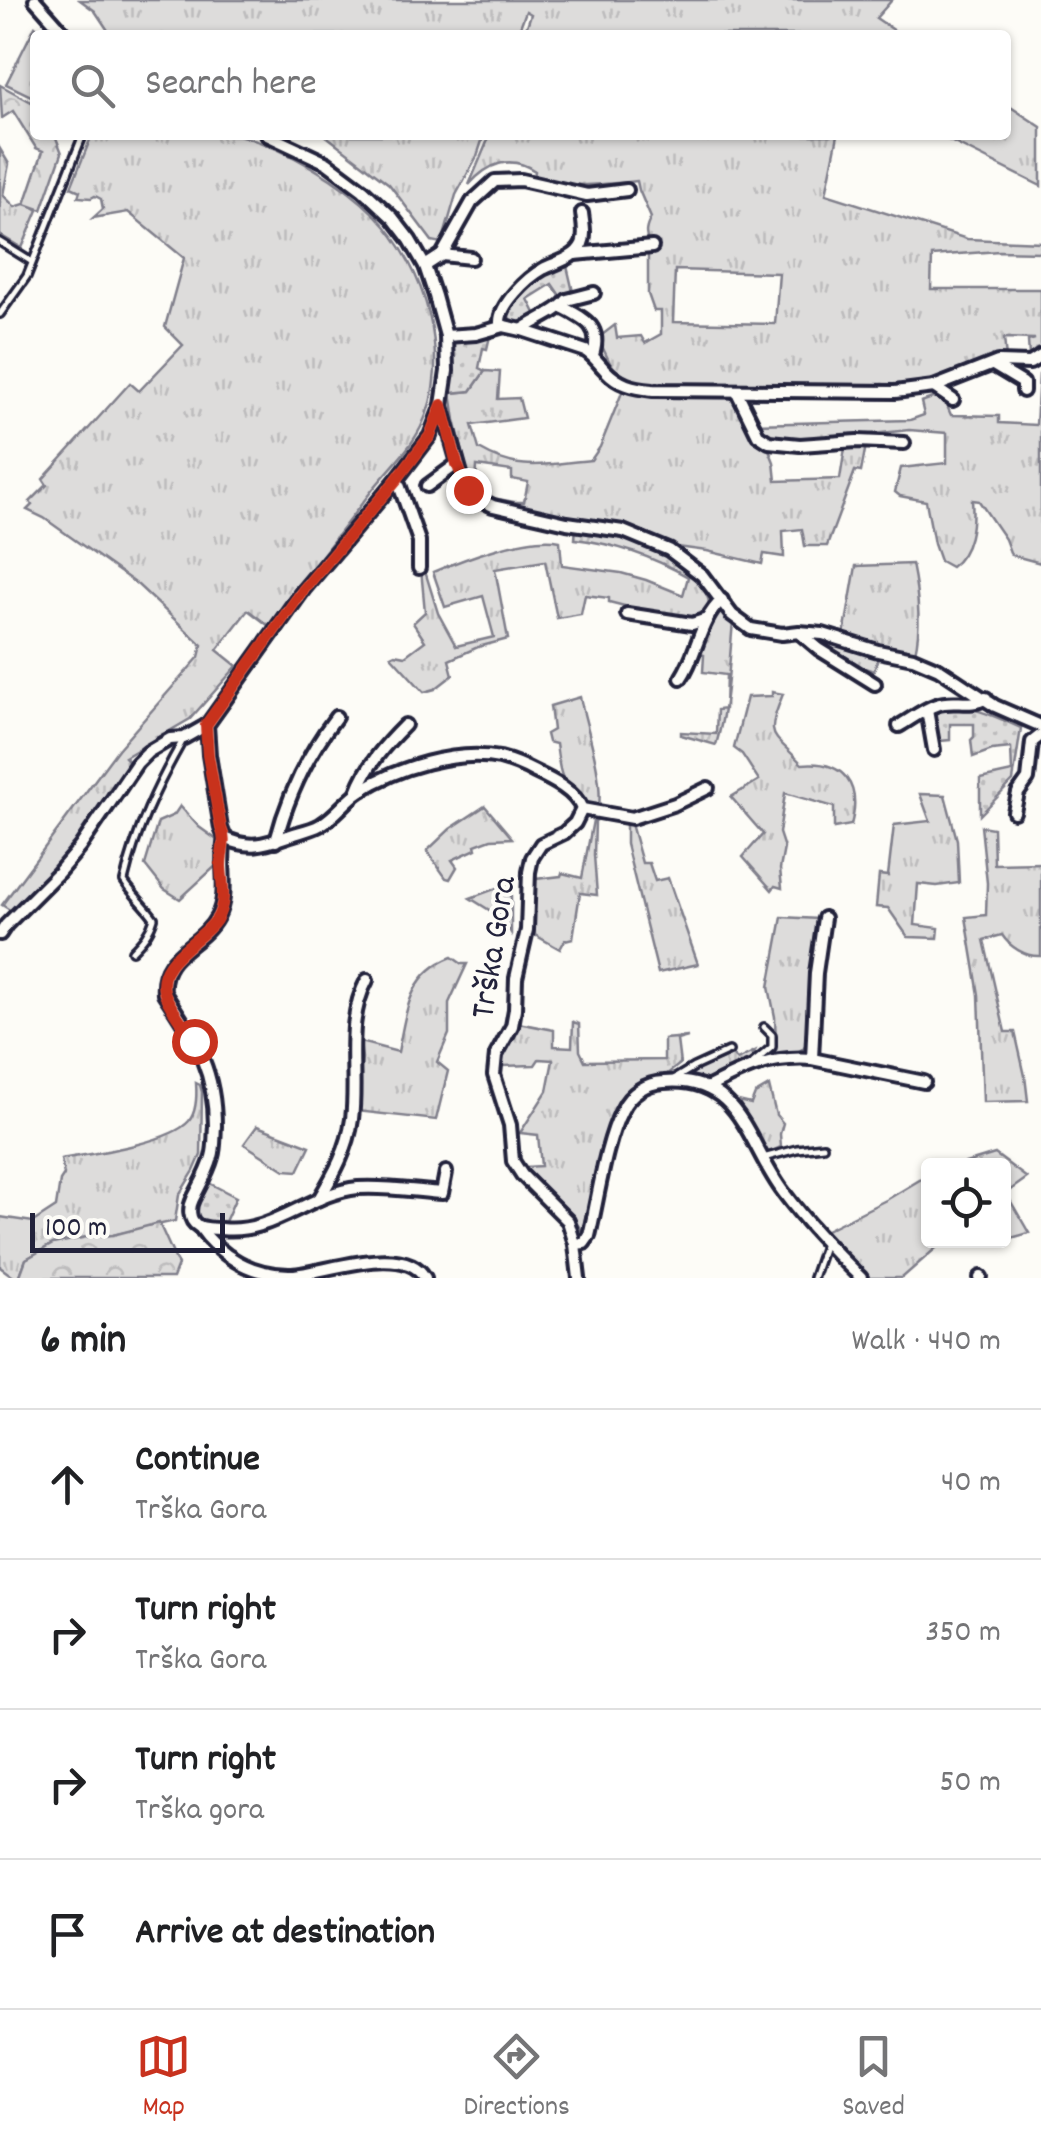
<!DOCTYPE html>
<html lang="en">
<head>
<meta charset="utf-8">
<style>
  :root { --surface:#fff; --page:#f6f6f6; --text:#202124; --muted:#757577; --line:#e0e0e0; --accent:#c8321e }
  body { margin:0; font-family:Dekko,sans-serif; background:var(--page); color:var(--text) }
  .controls { position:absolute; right:30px; bottom:30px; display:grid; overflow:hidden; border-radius:10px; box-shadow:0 2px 8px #0004 }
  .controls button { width:90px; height:90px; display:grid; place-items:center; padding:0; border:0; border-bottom:2px solid var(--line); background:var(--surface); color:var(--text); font:50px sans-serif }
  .scale { position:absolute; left:30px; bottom:25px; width:195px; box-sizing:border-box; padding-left:10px; border:5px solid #22223b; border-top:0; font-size:28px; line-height:35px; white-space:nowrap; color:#22223b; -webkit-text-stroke:8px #fdfcf7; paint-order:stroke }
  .stop { position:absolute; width:30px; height:30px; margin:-22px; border:8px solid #c8321e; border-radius:50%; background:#fff }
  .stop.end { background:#c8321e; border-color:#fff; box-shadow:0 2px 10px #0008 }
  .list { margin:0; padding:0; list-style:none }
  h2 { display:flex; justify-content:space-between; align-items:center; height:130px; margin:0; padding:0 40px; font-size:42px }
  h2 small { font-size:32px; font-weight:400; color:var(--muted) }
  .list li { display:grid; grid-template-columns:65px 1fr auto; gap:30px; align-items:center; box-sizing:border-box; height:150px; padding:0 40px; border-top:2px solid var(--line) }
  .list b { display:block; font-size:38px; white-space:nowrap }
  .list p { margin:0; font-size:32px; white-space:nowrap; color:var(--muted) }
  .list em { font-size:32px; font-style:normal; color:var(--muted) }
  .icon { flex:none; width:55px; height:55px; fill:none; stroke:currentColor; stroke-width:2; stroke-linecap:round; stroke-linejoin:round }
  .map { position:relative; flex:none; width:1041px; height:1278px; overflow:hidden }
  .search { position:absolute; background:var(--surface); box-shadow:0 2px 8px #0004; left:30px; right:30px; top:30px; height:110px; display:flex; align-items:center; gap:25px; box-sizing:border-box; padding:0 35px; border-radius:10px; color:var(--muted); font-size:38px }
  .sheet { height:730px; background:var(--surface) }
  nav { display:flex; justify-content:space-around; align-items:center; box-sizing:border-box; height:140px; border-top:2px solid var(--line); background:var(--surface); font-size:28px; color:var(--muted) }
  nav a { display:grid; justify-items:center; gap:5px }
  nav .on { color:var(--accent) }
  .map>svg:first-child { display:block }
</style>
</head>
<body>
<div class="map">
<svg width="1041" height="1278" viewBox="0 0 1041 1278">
  <defs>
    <pattern id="grass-tufts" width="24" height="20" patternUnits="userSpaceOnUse" patternTransform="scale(2.5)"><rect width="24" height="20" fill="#dddcdb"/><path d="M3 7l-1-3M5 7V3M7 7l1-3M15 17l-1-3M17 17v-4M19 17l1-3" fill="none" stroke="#bdbcbd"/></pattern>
    <pattern id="forest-crowns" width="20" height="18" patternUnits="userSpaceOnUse" patternTransform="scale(2.5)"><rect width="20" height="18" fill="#dddcdb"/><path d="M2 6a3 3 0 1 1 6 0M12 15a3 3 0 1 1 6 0" fill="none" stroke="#bdbcbd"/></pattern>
    <pattern id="garden-dots" width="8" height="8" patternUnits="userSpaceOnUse" patternTransform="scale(2.5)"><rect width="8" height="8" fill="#dddcdb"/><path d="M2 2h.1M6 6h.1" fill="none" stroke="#bdbcbd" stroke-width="1.8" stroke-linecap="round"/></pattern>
  </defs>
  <rect width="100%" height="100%" fill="#fdfcf7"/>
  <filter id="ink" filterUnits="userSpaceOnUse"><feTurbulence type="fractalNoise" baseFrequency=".01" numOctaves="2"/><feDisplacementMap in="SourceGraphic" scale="20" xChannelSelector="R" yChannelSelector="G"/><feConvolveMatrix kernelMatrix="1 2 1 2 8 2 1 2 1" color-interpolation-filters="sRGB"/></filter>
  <g filter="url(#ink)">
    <g fill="url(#grass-tufts)" stroke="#807f8b" stroke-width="2.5" fill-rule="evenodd">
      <path d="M80,0H892L876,18L901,35H524L531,14L526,11L517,35H111L95,11Z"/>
      <path d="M1006,104L1041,127V186L938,135H1006Z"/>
      <path d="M92,135H239C286,149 342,181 376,216C425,266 454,361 421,427C409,451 387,471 370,493C336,537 302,581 269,626L248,610L217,650L237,666L190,719L125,757L132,765L65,862L13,912L2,905L118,749L199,657L202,645L138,585L44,518L27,510L32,505L30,502L47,485L43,479L130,383L139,391L183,345L165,327L184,258L128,212L93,218L103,209L101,199L95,196L91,198L78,197L80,191L71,187Z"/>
      <path d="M325,135H484L477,156L456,195L442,243L432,241L389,184Z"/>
      <path d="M490,135H838L826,194L967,239L1041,242V252L999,251L932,256L931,289H1041V348L1036,349L1029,356L1028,341L1035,339L1004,338L1006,358L991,359L935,382L893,388L813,386L724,388L638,385L625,378L611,365L598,338L615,325L617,338L641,336L645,343L661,334V311H654L648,294V253L658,248L659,243L649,244C644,234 646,227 651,218L639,190L637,181C600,185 571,188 534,179L535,171C510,154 487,164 469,185ZM675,270L779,273L775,324L673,322Z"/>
      <path d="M0,149L9,164L3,195L15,207L27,203L38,210L22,248L0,235Z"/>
      <path d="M485,371L500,372L498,399L519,398L524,418L472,425L479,449C520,473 546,464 591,460L600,447L623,390L643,394L733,398C747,414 746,437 768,447L774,462L776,481L840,479L845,448L866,445L861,472L855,471L827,546H805L802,529L783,531L784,557L764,554L762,564L707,551L670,546L631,527L550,515L486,500L482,496L514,502H524L528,482L512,479V471L477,466L476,485L469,478L455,420L451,393L471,391Z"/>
      <path d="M1039,375H1041V563L1011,555L1005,539L979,501L972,500C974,523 971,553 951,567L940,561L934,544L926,501L900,496L895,492L901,468L947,463V433L909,430L817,440H790L763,435L755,424L910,420L924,415L921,402L938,396L947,406L951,415L999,416V423L1036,425Z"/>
      <path d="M576,527C626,538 669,546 702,588C717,607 705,612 687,622L609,602V598L585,595L581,614L557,618L545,561L495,569L508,639L478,647L449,660L453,675L435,689L424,692L391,656L395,654L405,656L425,641L413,623L425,612L421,569L424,568L438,613L456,646L494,637L483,596L445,607L433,572C463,559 529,534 560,541L562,565L621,573L646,580L683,595L688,577C652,556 617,544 575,539Z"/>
      <path d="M912,564C918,593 922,624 915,653L879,648L844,635L856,566Z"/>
      <path d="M718,608L733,622C729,664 728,704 716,745L681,735V732L716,734L717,710L725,709L726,675L703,672L704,655L696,653L703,635Z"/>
      <path d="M810,639L843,643L879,655L874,671L845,662Z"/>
      <path d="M772,692L783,694C765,740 771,731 802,764C844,760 862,785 851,825L834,828V807L785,793L779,833L784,848L780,869L782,888L775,886L772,890L743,857L763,834L731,797L759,780L742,754L734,748L747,697L772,696Z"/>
      <path d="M580,697C587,730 603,775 599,807C589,807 585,804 577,797C558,778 560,769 556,744L548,742L546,734L553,730L550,706Z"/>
      <path d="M920,794L945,795L957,840L959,883L937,886L918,884L915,925L939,928L938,938L908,937L888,908L876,907L879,875L888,876L894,825L930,821Z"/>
      <path d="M180,806L199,827L217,840L219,863L180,899L164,889L145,865L158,822L174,815Z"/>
      <path d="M485,806L512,838L491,839L475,845L476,849L452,860L457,867L450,879L446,878L427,851L450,829Z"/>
      <path d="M594,815L601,818L595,821L594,855L597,895L580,893L573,938L565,940L560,949L535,935L533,902L536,879L561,876L562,873L582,878Z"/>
      <path d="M630,820L642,863H649L655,881L668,878L698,964L658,973L626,844V821Z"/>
      <path d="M981,826L993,828L994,864L1041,863V956C1025,957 1010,947 1002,935L984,940L1005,1032H1015L1025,1076L1028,1101L983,1102L979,995L966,917L986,915L987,883Z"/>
      <path d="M511,883V933L502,918L470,898Z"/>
      <path d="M782,917L818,919C817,935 814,951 812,967C810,986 815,1032 804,1047C798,1055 784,1054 774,1056L772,1053L776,1047L775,1017L769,987Z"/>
      <path d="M452,957L462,964H467L449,1003V1034L437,1062L448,1071L436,1120L356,1111L362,1058L360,1042L398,1052C406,1012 409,973 452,957Z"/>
      <path d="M573,1022L579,1024L580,1051L585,1061L664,1060V1039L688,1037L677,1040L680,1064L666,1075L631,1089L619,1102L605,1139L582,1231C566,1206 543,1189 524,1167L541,1166L538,1135L520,1133L547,1091L553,1060L539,1059L535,1065L501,1066L507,1046L518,1023L554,1030V1046L572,1047Z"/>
      <path d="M755,1051L749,1064L702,1083L691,1080L693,1071L732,1055L737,1060Z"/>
      <path d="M196,1083L200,1085L202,1092L201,1155L194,1171L179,1195L175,1221L113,1235L87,1237L53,1244L26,1259L19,1278H15L0,1267V1217L33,1222L56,1207L60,1181L64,1175L61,1159C91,1154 170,1143 189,1121C197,1111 197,1096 196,1083Z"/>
      <path d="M769,1086L776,1115L783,1123L780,1134L781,1147L768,1153C753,1142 749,1117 738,1101L751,1104L755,1094Z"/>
      <path d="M257,1126L310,1146L298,1171L285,1170L244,1144Z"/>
      <path d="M995,1154L1027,1178L1006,1193L1029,1233L1004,1240V1166L959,1165Z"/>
      <path d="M928,1175V1240L944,1241L902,1278H865L822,1232L888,1199Z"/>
    </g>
    <g fill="url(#forest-crowns)" stroke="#807f8b" stroke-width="2.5">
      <path d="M35,26L44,35H35V98L6,84Z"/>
      <path d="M0,85L35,104V135H55L62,153L42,210L25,204L43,151L36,148L13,111L2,118Z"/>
      <path d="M159,1223L178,1265L173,1278H19L26,1259L53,1244L87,1237L113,1235Z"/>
    </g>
    <g fill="url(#garden-dots)" stroke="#807f8b" stroke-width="2.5">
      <path d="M567,266L574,296L563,300L552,284L528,299L536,315L521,325L511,322L507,311L542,277Z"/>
      <path d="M490,336L487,349L483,348L479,368L485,371L471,391L451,393L450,341Z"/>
      <path d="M944,706C972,705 996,717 1021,728L1013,781L980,815V779L1012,772L1011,748L992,750L973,757L971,740L974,737V724H950V740L940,741V748L934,712Z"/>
      <path d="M207,1182L236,1197L224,1224L200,1222L194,1213L197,1201Z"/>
    </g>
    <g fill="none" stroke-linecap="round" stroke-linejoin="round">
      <g stroke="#22223b" stroke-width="12">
        <g id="service">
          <path d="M0,242L32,262"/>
          <path d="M0,314L27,276L83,135"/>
          <path d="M132,951C142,941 150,932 154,918C145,905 133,895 124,881C136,830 157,786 183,740"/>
          <path d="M753,1063L772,1047V1035L764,1027"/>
          <path d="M674,1079L694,1067L729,1051"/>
          <path d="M763,1158L797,1149L823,1146"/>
          <path d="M813,1278L825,1243"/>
        </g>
      </g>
      <g stroke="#22223b" stroke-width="18">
        <g id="minor">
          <path d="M35,0L66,35"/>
          <path d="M267,135L327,163L363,190L393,218L410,240L425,266L435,296L446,336L447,371L442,405L430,436L397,479L304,589L207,725L209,755L221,828L225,838C251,850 265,844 291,835C300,832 311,830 320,825C336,816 346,800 360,791C396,768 457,749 500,758C512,761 524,766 535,772C552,780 575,791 582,809L575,823L564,833L541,844L532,858L529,872L527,930L516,978L515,1009L512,1026L496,1055L494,1075L510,1125L513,1161L522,1175L568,1221L575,1244L579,1278"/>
          <path d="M575,254L652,247"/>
          <path d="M442,255L471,258"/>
          <path d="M425,266L442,255L472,202L495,181L521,180L587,195L627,190"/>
          <path d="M562,307C585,319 602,326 593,355"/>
          <path d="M504,326L500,323C499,305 527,278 543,269C556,262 575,259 582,244C586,235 583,223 582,213"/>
          <path d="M522,330C534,321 560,311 567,300L594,293"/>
          <path d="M446,336L476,334L504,326L522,330L586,351C595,357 598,363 605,370C619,385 633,388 653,390L895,392L934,387L998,362L1030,363L1041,356"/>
          <path d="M993,365L1023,383V391"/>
          <path d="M934,387L953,400"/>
          <path d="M737,392L758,435L769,442L800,445L857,441L904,443"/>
          <path d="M442,406L463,481L474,497L493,506L567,523L623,531L669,550L702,575L732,615L751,629L782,634L799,632L823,634L878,651L913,658L939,669L995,706L1041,726"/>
          <path d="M397,479L419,541V568"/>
          <path d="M427,486L457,464"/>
          <path d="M627,614L692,624L707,619"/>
          <path d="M800,633L819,649L875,684"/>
          <path d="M681,678C698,653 699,620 722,600"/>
          <path d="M927,710L934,750"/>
          <path d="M899,726C911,719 924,709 936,705C953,698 970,708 986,698"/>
          <path d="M357,792C367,765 385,745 405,725"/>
          <path d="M582,809L632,818L675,804L708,788"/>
          <path d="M1014,812L1018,793L1028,779L1032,742L1041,735"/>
          <path d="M225,838C219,865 230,893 217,917C201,947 160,953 164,993C195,1041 215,1068 215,1126C214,1136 215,1147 212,1157C208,1172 200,1185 193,1199C189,1207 188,1220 198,1226C204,1228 215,1229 221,1229C273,1235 309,1193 358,1188C385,1186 415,1191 442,1193L446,1172"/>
          <path d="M276,841C288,795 307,755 336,717"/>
          <path d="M0,934L6,925L58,873L80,847L137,763L148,752L170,739L184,738L207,725"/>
          <path d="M812,1059L816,973L824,918"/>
          <path d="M707,1088C743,1069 770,1056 812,1059L924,1082"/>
          <path d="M319,1199C334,1174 348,1149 352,1119C358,1073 344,1022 367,980"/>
          <path d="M199,1226C220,1257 253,1276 292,1275C325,1273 405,1241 425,1278"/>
          <path d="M575,1244L584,1243L589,1236C598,1199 605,1143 622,1110C630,1093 646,1083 664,1082C742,1075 747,1145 784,1193C807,1224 833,1251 861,1278"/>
          <path d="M980,1278L981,1277"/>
        </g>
      </g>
      <use href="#service" stroke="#fdfcf7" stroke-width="5"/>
      <use href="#minor" stroke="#fdfcf7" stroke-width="10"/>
    </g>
  </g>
  <g fill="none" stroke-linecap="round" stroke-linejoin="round" filter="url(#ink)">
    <path stroke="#c8321e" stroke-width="12" d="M194,1041C186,1027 170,1009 165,994C153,961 201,942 216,920C227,902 222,885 221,866C221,852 227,841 221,828L208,755L206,725L304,589L397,479L430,436L442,405L457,464L468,490"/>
  </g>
  <g text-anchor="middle" stroke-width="8" stroke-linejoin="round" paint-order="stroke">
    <g font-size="35" fill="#22223b" stroke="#fdfcf7">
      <text transform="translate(491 947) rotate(-81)" y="12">Trška Gora</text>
    </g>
  </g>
</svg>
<div class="controls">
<button><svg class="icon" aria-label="locate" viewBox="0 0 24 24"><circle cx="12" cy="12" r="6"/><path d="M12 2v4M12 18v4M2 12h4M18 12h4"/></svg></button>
</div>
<div class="scale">100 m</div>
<div class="stop" style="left:194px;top:1041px"></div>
<div class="stop end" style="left:468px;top:490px"></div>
<div class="search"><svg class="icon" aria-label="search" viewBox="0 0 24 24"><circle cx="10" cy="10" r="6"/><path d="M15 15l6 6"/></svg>Search here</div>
</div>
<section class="sheet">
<h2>6 min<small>Walk · 440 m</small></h2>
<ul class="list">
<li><svg class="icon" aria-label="ahead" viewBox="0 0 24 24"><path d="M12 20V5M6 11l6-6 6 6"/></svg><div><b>Continue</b><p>Trška Gora</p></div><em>40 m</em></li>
<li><svg class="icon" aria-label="right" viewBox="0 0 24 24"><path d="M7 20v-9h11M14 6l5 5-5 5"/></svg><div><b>Turn right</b><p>Trška Gora</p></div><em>350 m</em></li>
<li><svg class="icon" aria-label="right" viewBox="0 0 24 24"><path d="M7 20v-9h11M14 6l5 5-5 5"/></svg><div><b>Turn right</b><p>Trška gora</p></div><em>50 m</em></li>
<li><svg class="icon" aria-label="arrive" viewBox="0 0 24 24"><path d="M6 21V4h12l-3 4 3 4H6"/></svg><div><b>Arrive at destination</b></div></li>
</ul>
</section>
<nav>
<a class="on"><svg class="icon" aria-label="map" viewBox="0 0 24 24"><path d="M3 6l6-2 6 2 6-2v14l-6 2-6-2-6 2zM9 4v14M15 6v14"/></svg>Map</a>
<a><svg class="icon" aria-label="directions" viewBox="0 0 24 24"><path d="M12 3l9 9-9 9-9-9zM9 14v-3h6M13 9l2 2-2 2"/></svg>Directions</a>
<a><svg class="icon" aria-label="saved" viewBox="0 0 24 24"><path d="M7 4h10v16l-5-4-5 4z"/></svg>Saved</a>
</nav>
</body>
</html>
